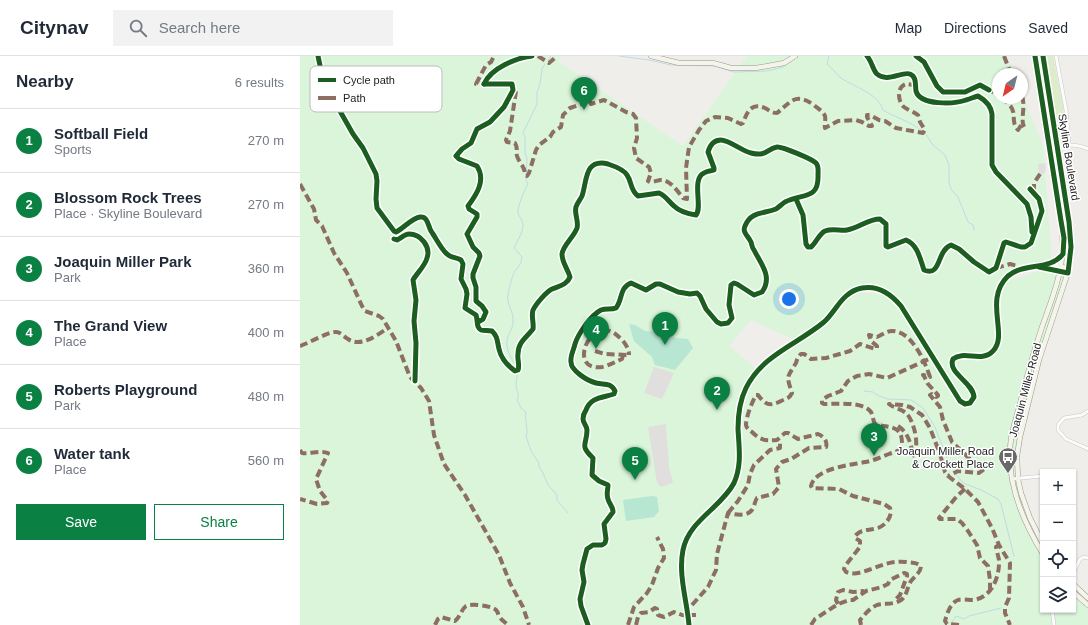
<!DOCTYPE html>
<html lang="en">
<head>
<meta charset="utf-8">
<style>
  :root { --surface:#fff; --page:#f2f2f3; --text:#1f2937; --muted:#747a83; --line:#e0e1e3; --accent:#0b8043 }
  body { margin:0; font-family:Helvetica,sans-serif; background:var(--page); color:var(--text) }
  .controls { position:absolute; right:12px; bottom:12px; display:grid; overflow:hidden; border-radius:0px; box-shadow:0 1px 3px #0004 }
  .controls button { width:36px; height:36px; display:grid; place-items:center; padding:0; border:0; border-bottom:1px solid var(--line); background:var(--surface); color:var(--text); font:20px sans-serif }
  .compass { position:absolute; left:692px; top:12px; width:36px; height:36px; border-radius:50%; background:var(--surface); box-shadow:0 1px 3px #0004; rotate:215deg }
  .you { position:absolute; left:489px; top:243px; width:14px; height:14px; margin:-10px; border:3px solid #fff; border-radius:50%; background:#1a73e8; box-shadow:0 0 0 6px #1a73e833 }
  .badge { display:grid; place-items:center; width:26px; height:26px; border-radius:50%; background:var(--accent); color:#fff; font-size:13px; font-weight:700 }
  .pin { position:absolute; translate:-50% -33px; filter:drop-shadow(0 1px 2px #0008) }
  .pin::after { content:''; position:absolute; top:21px; width:14px; height:12px; background:inherit; clip-path:polygon(0 0,100% 0,50% 100%) }
  .list { margin:0; padding:0; list-style:none }
  h2 { display:flex; justify-content:space-between; align-items:center; height:52px; margin:0; padding:0 16px; font-size:17px }
  h2 small { font-size:13px; font-weight:400; color:var(--muted) }
  .list li { display:grid; grid-template-columns:26px 1fr auto; gap:12px; align-items:center; box-sizing:border-box; height:64px; padding:0 16px; border-top:1px solid var(--line) }
  .list b { display:block; font-size:15px; white-space:nowrap }
  .list p { margin:0; font-size:13px; white-space:nowrap; color:var(--muted) }
  .list em { font-size:13px; font-style:normal; color:var(--muted) }
  .actions { display:flex; gap:8px; padding:12px 16px }
  .actions a { flex:1; padding:9px 0; border:1px solid var(--accent); border-radius:0px; text-align:center; font-size:14px; color:var(--accent) }
  .actions .main { background:var(--accent); color:#fff }
  .icon { flex:none; width:22px; height:22px; fill:none; stroke:currentColor; stroke-width:2; stroke-linecap:round; stroke-linejoin:round }
  .map { position:relative; flex:none; width:788px; height:569px; overflow:hidden }
  header { display:flex; align-items:center; gap:24px; box-sizing:border-box; height:56px; padding:0 20px; background:var(--surface); border-bottom:1px solid var(--line) }
  header strong { font-size:19px }
  nav { display:flex; gap:22px; margin-inline-start:auto; font-size:14px }
  .search { width:280px; height:36px; background:var(--page); display:flex; align-items:center; gap:10px; box-sizing:border-box; padding:0 14px; border-radius:0px; color:var(--muted); font-size:15px }
  main { display:flex }
  aside { flex:1; background:var(--surface) }
  .map>svg:first-child { display:block }
</style>
</head>
<body>
<header>
<strong>Citynav</strong>
<div class="search"><svg class="icon" aria-label="search" viewBox="0 0 24 24"><circle cx="10" cy="10" r="6"/><path d="M15 15l6 6"/></svg>Search here</div>
<nav><a>Map</a><a>Directions</a><a>Saved</a></nav>
</header>
<main>
<aside>
<h2>Nearby<small>6 results</small></h2>
<ul class="list">
<li><span class="badge">1</span><div><b>Softball Field</b><p>Sports</p></div><em>270 m</em></li>
<li><span class="badge">2</span><div><b>Blossom Rock Trees</b><p>Place · Skyline Boulevard</p></div><em>270 m</em></li>
<li><span class="badge">3</span><div><b>Joaquin Miller Park</b><p>Park</p></div><em>360 m</em></li>
<li><span class="badge">4</span><div><b>The Grand View</b><p>Place</p></div><em>400 m</em></li>
<li><span class="badge">5</span><div><b>Roberts Playground</b><p>Park</p></div><em>480 m</em></li>
<li><span class="badge">6</span><div><b>Water tank</b><p>Place</p></div><em>560 m</em></li>
</ul>
<div class="actions"><a class="main">Save</a><a>Share</a></div>
</aside>
<div class="map">
<svg width="788" height="569" viewBox="0 0 788 569">
  <rect width="100%" height="100%" fill="#f0eeeb"/>
  <g fill="#ddeccb">
    <path d="M737,0H742L755,87C752,83 749,68 747,62Z"/>
    <path d="M747,0H753L763,49L766,83L763,86L759,83Z"/>
  </g>
  <path fill="#daf5da" fill-rule="evenodd" d="M0,0H261L258,5L383,90L447,0H707L715,18H698V42H722V37L743,90L752,204C726,208 712,205 696,229L751,211L772,216L753,267L738,315L726,361L718,412L724,445L743,483V554H773V525L788,539V569H0ZM571,229L585,233L594,239L549,236L516,271L458,314L435,344L456,312L429,290L451,264L493,283C504,277 515,270 524,261C543,243 541,231 571,229Z"/>
  <g fill="#b7e6d2">
    <path d="M329,268L335,269L345,275L360,276L375,282L388,283L393,292L375,314L355,309L352,301L334,285Z"/>
    <path d="M352,440L357,441L359,455L354,461L326,465L323,444Z"/>
  </g>
  <g fill="#e0dfde">
    <path d="M745,107L746,112L745,117L739,118L738,108Z"/>
    <path d="M354,311L374,317L362,343L344,337Z"/>
    <path d="M366,368L369,411L373,427L361,431L357,427L348,371Z"/>
  </g>
  <g fill="none" stroke-linecap="round" stroke-linejoin="round">
    <g stroke="#bfdbe3" stroke-width="1">
      <path d="M319,0L349,4L371,9L415,10L434,16L467,15L476,13L483,11L492,5L498,0"/>
      <path d="M529,0L527,8C532,12 536,18 541,22C554,31 578,37 583,54C596,62 610,65 622,75"/>
      <path d="M248,4L251,0"/>
      <path d="M245,8L242,13L240,28L237,36V48L223,77L225,80V97L227,102L226,124L228,128C225,132 217,152 218,157C219,161 223,164 223,169C223,176 217,186 214,192L222,201C221,210 218,210 214,217C212,221 209,233 208,238C206,249 213,253 213,264C214,272 208,277 207,285C206,295 212,302 216,311C219,317 216,323 216,330C217,336 220,338 217,344L221,352L226,356C224,364 229,372 226,380L231,395L239,407V411L243,417L248,429L257,439V444L268,457"/>
      <path d="M626,78L632,88L645,99L649,109V126L651,133L658,141L668,166L673,169L674,174"/>
      <path d="M564,335L573,336L579,340L588,343L611,344L623,352L635,371L650,410L663,427L681,434L698,443L701,448L714,500"/>
      <path d="M652,566L656,560L664,563L669,560L701,552"/>
    </g>
    <g stroke="#c9c8c7" stroke-width="4">
      <g id="minor">
        <path d="M756,0L766,54L769,88"/>
        <path d="M750,91C763,89 775,87 788,93"/>
        <path d="M788,355L782,359L764,362L758,369V374L766,383L788,393"/>
        <path d="M712,423L743,420"/>
        <path d="M773,517L780,503L784,501L788,502"/>
        <path d="M752,554L754,569"/>
      </g>
    </g>
    <g stroke="#999a82" stroke-width="5.5">
      <g id="secondary">
        <path d="M351,0L379,7H413L431,12H456L484,7L495,0"/>
        <path d="M735,0L761,165C767,207 756,232 742,271C734,295 727,319 721,344C718,357 713,370 711,383C705,424 722,464 743,498"/>
        <path d="M749,207L758,203L763,198"/>
        <path d="M736,211L768,217"/>
        <path d="M743,488L730,462L721,437L718,423L717,400L720,381L739,304L769,213L771,191L769,166L743,0"/>
        <path d="M773,528L788,542"/>
        <path d="M773,536L788,549"/>
        <path d="M389,569L382,512C381,463 416,462 434,427C442,409 439,392 438,373C438,359 440,344 446,332C462,299 498,288 524,266C537,254 542,236 562,232C578,229 591,238 601,250L658,341L663,347H668L673,343C678,327 648,319 652,306C655,293 686,308 696,293C703,281 696,263 696,250C695,226 711,214 733,210C738,209 743,207 748,208C755,208 763,211 769,213"/>
      </g>
    </g>
    <use href="#minor" stroke="#fdfcfc" stroke-width="3"/>
    <use href="#secondary" stroke="#f4f4ed" stroke-width="4.5"/>
    <g stroke="#8d6e63" stroke-width="4" stroke-dasharray="8 4" stroke-linecap="butt">
      <path d="M238,0L249,7L257,0"/>
      <path d="M704,0L711,18"/>
      <path d="M188,27L176,28L186,9L191,6L194,0"/>
      <path d="M687,32L698,40"/>
      <path d="M216,35L210,75L206,84L207,86L215,87C218,92 216,95 217,100C219,107 225,110 225,119L227,120L229,117L236,94L239,89L250,81L253,76L261,71L263,59L270,52L282,48L285,44H289L291,48L304,44L326,56L333,58L336,62L337,82L334,92L336,102L349,111L351,117L348,125L350,126C353,126 356,125 360,124C370,123 378,136 383,142L387,143L386,112L389,91L399,74L406,65L415,61L428,62L441,68L443,67C447,57 450,46 465,52C469,54 471,57 477,57C491,46 495,36 514,49C517,52 523,55 525,60C526,64 524,68 525,72L538,65L556,64L562,66L569,70H572L567,61V59H570L579,64L585,65L596,72L623,77L625,74L620,66L618,59C614,56 608,54 604,51C598,46 596,31 606,28C608,28 613,29 615,29"/>
      <path d="M722,40C726,51 720,63 724,71"/>
      <path d="M701,42C722,55 708,63 718,74L722,68"/>
      <path d="M0,128L14,153L16,164L22,170L34,197L47,217L62,250L65,255L79,260L83,263L96,285L110,321L121,332L129,345L134,379L144,408L165,439L199,499L210,527L223,551L229,569"/>
      <path d="M734,136V127L742,115"/>
      <path d="M696,212L710,208L718,210L720,213"/>
      <path d="M0,290C9,287 28,276 35,276C40,275 44,281 48,283C61,292 77,279 88,272"/>
      <path d="M295,295L305,298L327,299"/>
      <path d="M323,299L322,303C315,306 308,310 302,311C265,316 292,254 319,281C324,285 329,292 329,299"/>
      <path d="M598,370C608,376 613,391 612,401C621,392 614,364 606,357C601,353 594,352 589,348L602,349L610,351L622,359L630,372L640,398L645,416L648,420L665,433L678,446L692,472L699,489L710,507L709,542L705,551V557L710,569"/>
      <path d="M0,394L2,397C11,398 20,394 28,397L16,423L20,435L28,445L27,447L17,448L0,443"/>
      <path d="M665,433L657,440L639,462L640,463H657L662,467L668,475L677,489L680,502L688,510L690,524V535"/>
      <path d="M428,457L438,445L448,429L450,418L454,409L470,394L480,392V387L477,384"/>
      <path d="M538,548L536,544L538,536L543,534L553,536L564,535"/>
      <path d="M392,549L408,531L416,514L417,498L428,457C437,459 449,461 453,452C455,448 455,445 457,442L473,438L479,431L476,413L482,406L491,403L509,392L526,391C528,385 523,380 518,378L498,383L488,377H485L477,384C465,385 460,384 452,376C449,374 447,373 446,369C446,361 452,346 456,339H458C466,350 471,350 481,345C487,342 489,343 492,337C486,319 487,322 496,307C497,303 498,301 501,298H504L511,303L526,302L550,295L560,288L575,293L577,292V290L571,285L569,279L577,281C582,279 586,275 592,275C612,275 625,306 630,321L623,319L624,320L628,328L638,339V340L636,341L632,338L630,339L640,351L643,364L652,386L671,404L676,407L681,408L683,406L688,408V410L679,417L658,415L648,420"/>
      <path d="M135,569L138,563L141,561L155,565C160,561 161,554 166,550C171,547 193,550 196,554C198,556 198,558 199,560C201,564 205,566 208,569"/>
      <path d="M328,569L334,551L347,537L352,529L358,512L364,502L363,493L357,481"/>
      <path d="M336,569L338,561L341,557L349,556L355,552L357,553L358,559L364,561L374,556L382,559H396"/>
      <path d="M511,569L515,563L538,548L549,544H553L566,535L582,531L588,528L590,524L604,517L607,518V520L600,539L595,544"/>
      <path d="M561,569L560,564C565,558 570,552 577,549C584,547 594,549 601,544C607,540 607,531 611,525C615,520 621,516 621,510C616,506 612,507 606,506C587,504 576,513 558,517C554,518 550,517 546,516L544,513L545,510L560,491V485L555,482V480C562,472 569,475 578,472C586,469 593,460 590,452L584,448L553,440L539,433L512,432L511,430C515,412 551,409 565,406C573,405 581,401 589,398C594,396 599,396 602,391C603,368 592,373 575,368C573,365 573,360 571,356C563,345 536,348 524,348L522,347V344L528,340L541,335L548,325L557,320L569,318L587,322L629,303"/>
      <path d="M659,569L647,568L645,565C647,558 650,547 658,544C662,543 668,544 673,544C690,542 698,525 699,509C700,503 697,498 696,491L699,489"/>
    </g>
    <g stroke="#fff" stroke-width="8">
      <g id="cycleway">
        <path d="M18,0L22,19L28,34L53,78L63,92L76,118L77,125L76,143L77,152L94,175L96,176C104,172 112,162 120,161C128,160 128,170 131,175C136,182 141,193 147,198C151,202 156,201 161,204L163,208L161,223L166,233L167,238L165,252L176,259C178,264 176,272 181,274C184,275 188,274 192,275C198,281 197,285 199,293C201,302 208,310 215,315L218,314C220,309 217,303 218,298C218,286 226,282 233,273C234,267 231,260 233,254C236,248 246,236 252,233C259,230 267,229 270,221C268,213 262,207 262,198C263,189 274,181 277,172C279,165 274,158 276,151C277,147 280,144 282,140C287,126 284,102 308,108C314,110 324,114 327,119C332,126 330,134 338,140L359,137C366,140 368,145 374,150C379,155 389,158 396,159C403,151 391,123 404,117C407,115 411,115 414,114V112L408,96C410,89 414,84 421,84C429,84 442,95 451,97C467,101 466,93 477,91C481,90 512,103 516,107C519,110 518,115 518,119C519,144 503,137 485,146C482,148 479,151 476,153C464,158 451,155 445,170C442,176 448,180 451,186C452,189 452,192 454,194C461,208 473,221 462,236L454,239L437,228L434,227L431,229L429,249L432,262L428,267L421,268L417,266L406,253L400,240L397,237L390,238L378,236L360,228H356L346,234L331,227C319,232 323,243 316,252C311,254 306,252 301,254C291,259 278,278 275,288C274,293 270,300 271,306C271,315 288,325 296,327C304,329 311,326 315,335L314,338C302,342 291,341 286,354C284,357 283,360 283,363C283,367 287,370 287,374C287,389 279,389 293,402L292,419L299,425L308,429C308,434 306,438 308,443C309,448 313,450 313,456L304,468L306,483L305,487L302,489H293L287,493L283,508L282,514L284,526L280,543L281,550L288,569"/>
        <path d="M567,0C572,6 573,14 577,18C587,27 602,15 610,18C617,21 615,29 616,35C620,50 655,48 666,44C670,43 674,41 678,40C685,44 691,50 692,58V109L696,116L727,148L731,161L732,176"/>
        <path d="M616,0L624,6L637,30L643,36H665L680,29L689,34"/>
        <path d="M184,28C191,12 216,2 232,0"/>
        <path d="M496,143L503,159L506,188L508,191H511C516,187 519,178 525,175C532,172 541,175 547,174C559,172 568,163 580,163L586,168V190L588,191L606,184C618,189 620,203 624,214C642,221 636,195 651,189L659,193L674,206L689,216L696,212L704,187L706,186L721,191H725L731,187L742,155L739,143L730,133"/>
        <path d="M94,183L97,184C101,182 105,178 109,178C121,178 131,191 127,202C125,210 117,217 113,224L116,244L114,265L116,287L115,325"/>
        <path d="M739,211L768,217L771,191L769,166L743,0"/>
        <path d="M178,266L183,263L186,256L182,250L176,245V231L173,222V218L180,200L179,197L173,191L167,178L177,161V158L169,153L168,150C177,138 186,124 177,110L159,103L156,100L162,93L171,87L177,73L190,66L204,51L211,38L213,34L212,28H184"/>
        <path d="M389,569C387,545 378,518 383,494C389,464 421,452 434,427C442,409 439,392 438,373C438,359 440,344 446,332C462,299 498,288 524,266C537,254 542,236 562,232C578,229 591,238 601,250L660,345L665,348L670,347L674,341C673,326 647,317 653,303C664,294 682,307 693,295C709,279 683,244 708,220C724,206 750,215 763,198L764,182L761,165L735,0"/>
      </g>
    </g>
    <use href="#cycleway" stroke="#1b5e20" stroke-width="5"/>
  </g>
  <defs>
    <g id="bus-pin" transform="scale(1)"><path d="M0 17L-7.5 6A9.5 9.5 0 1 1 7.5 6Z" fill="#6a6968" stroke="#fff"/><path d="M-5-6H5V4H4V6H2V4H-2V6H-4V4H-5ZM-3.5-4V0h7V-4ZM-3.5 1.2v1.5H-2V1.2ZM2 1.2v1.5H3.5V1.2Z" fill="#fff"/></g>
  </defs>
  <g fill-rule="evenodd">
    <use href="#bus-pin" x="708" y="401"/>
  </g>
  <g text-anchor="middle" stroke-width="3" stroke-linejoin="round" paint-order="stroke">
    <g font-size="11" fill="#222" stroke="#fff">
      <text transform="translate(769 101) rotate(81)" y="4">Skyline Boulevard</text>
      <text transform="translate(725 334) rotate(-75)" y="4">Joaquin Miller Road</text>
    </g>
    <g font-size="11" fill="#222" stroke="#fff" text-anchor="end">
      <text x="694" y="399">Joaquin Miller Road<tspan x="694" dy="13">&amp; Crockett Place</tspan></text>
    </g>
  </g>
  <rect x="10" y="10" width="132" height="46" rx="6" fill="#fff" stroke="#bdbdbd" stroke-width="1"/>
  <rect x="18" y="22" width="18" height="4" fill="#1b5e20"/>
  <rect x="18" y="40" width="18" height="4" fill="#8d6e63"/>
  <g font-size="11" fill="#222">
    <text x="43" y="28">Cycle path</text>
    <text x="43" y="46">Path</text>
  </g>
</svg>
<div class="controls">
<button>+</button>
<button>−</button>
<button><svg class="icon" aria-label="locate" viewBox="0 0 24 24"><circle cx="12" cy="12" r="6"/><path d="M12 2v4M12 18v4M2 12h4M18 12h4"/></svg></button>
<button><svg class="icon" aria-label="layers" viewBox="0 0 24 24"><path d="M12 4l9 5-9 5-9-5zM3 14l9 5 9-5"/></svg></button>
</div>
<svg class="compass" viewBox="-18 -18 36 36"><path d="M0-13l5 13h-10z" fill="#e53935"/><path d="M0 13l5-13h-10z" fill="#747a83"/></svg>
<div class="you"></div>
<div class="pin badge" style="left:365px;top:289px">1</div>
<div class="pin badge" style="left:417px;top:354px">2</div>
<div class="pin badge" style="left:574px;top:400px">3</div>
<div class="pin badge" style="left:296px;top:293px">4</div>
<div class="pin badge" style="left:335px;top:424px">5</div>
<div class="pin badge" style="left:284px;top:54px">6</div>
</div>
</main>
</body>
</html>
